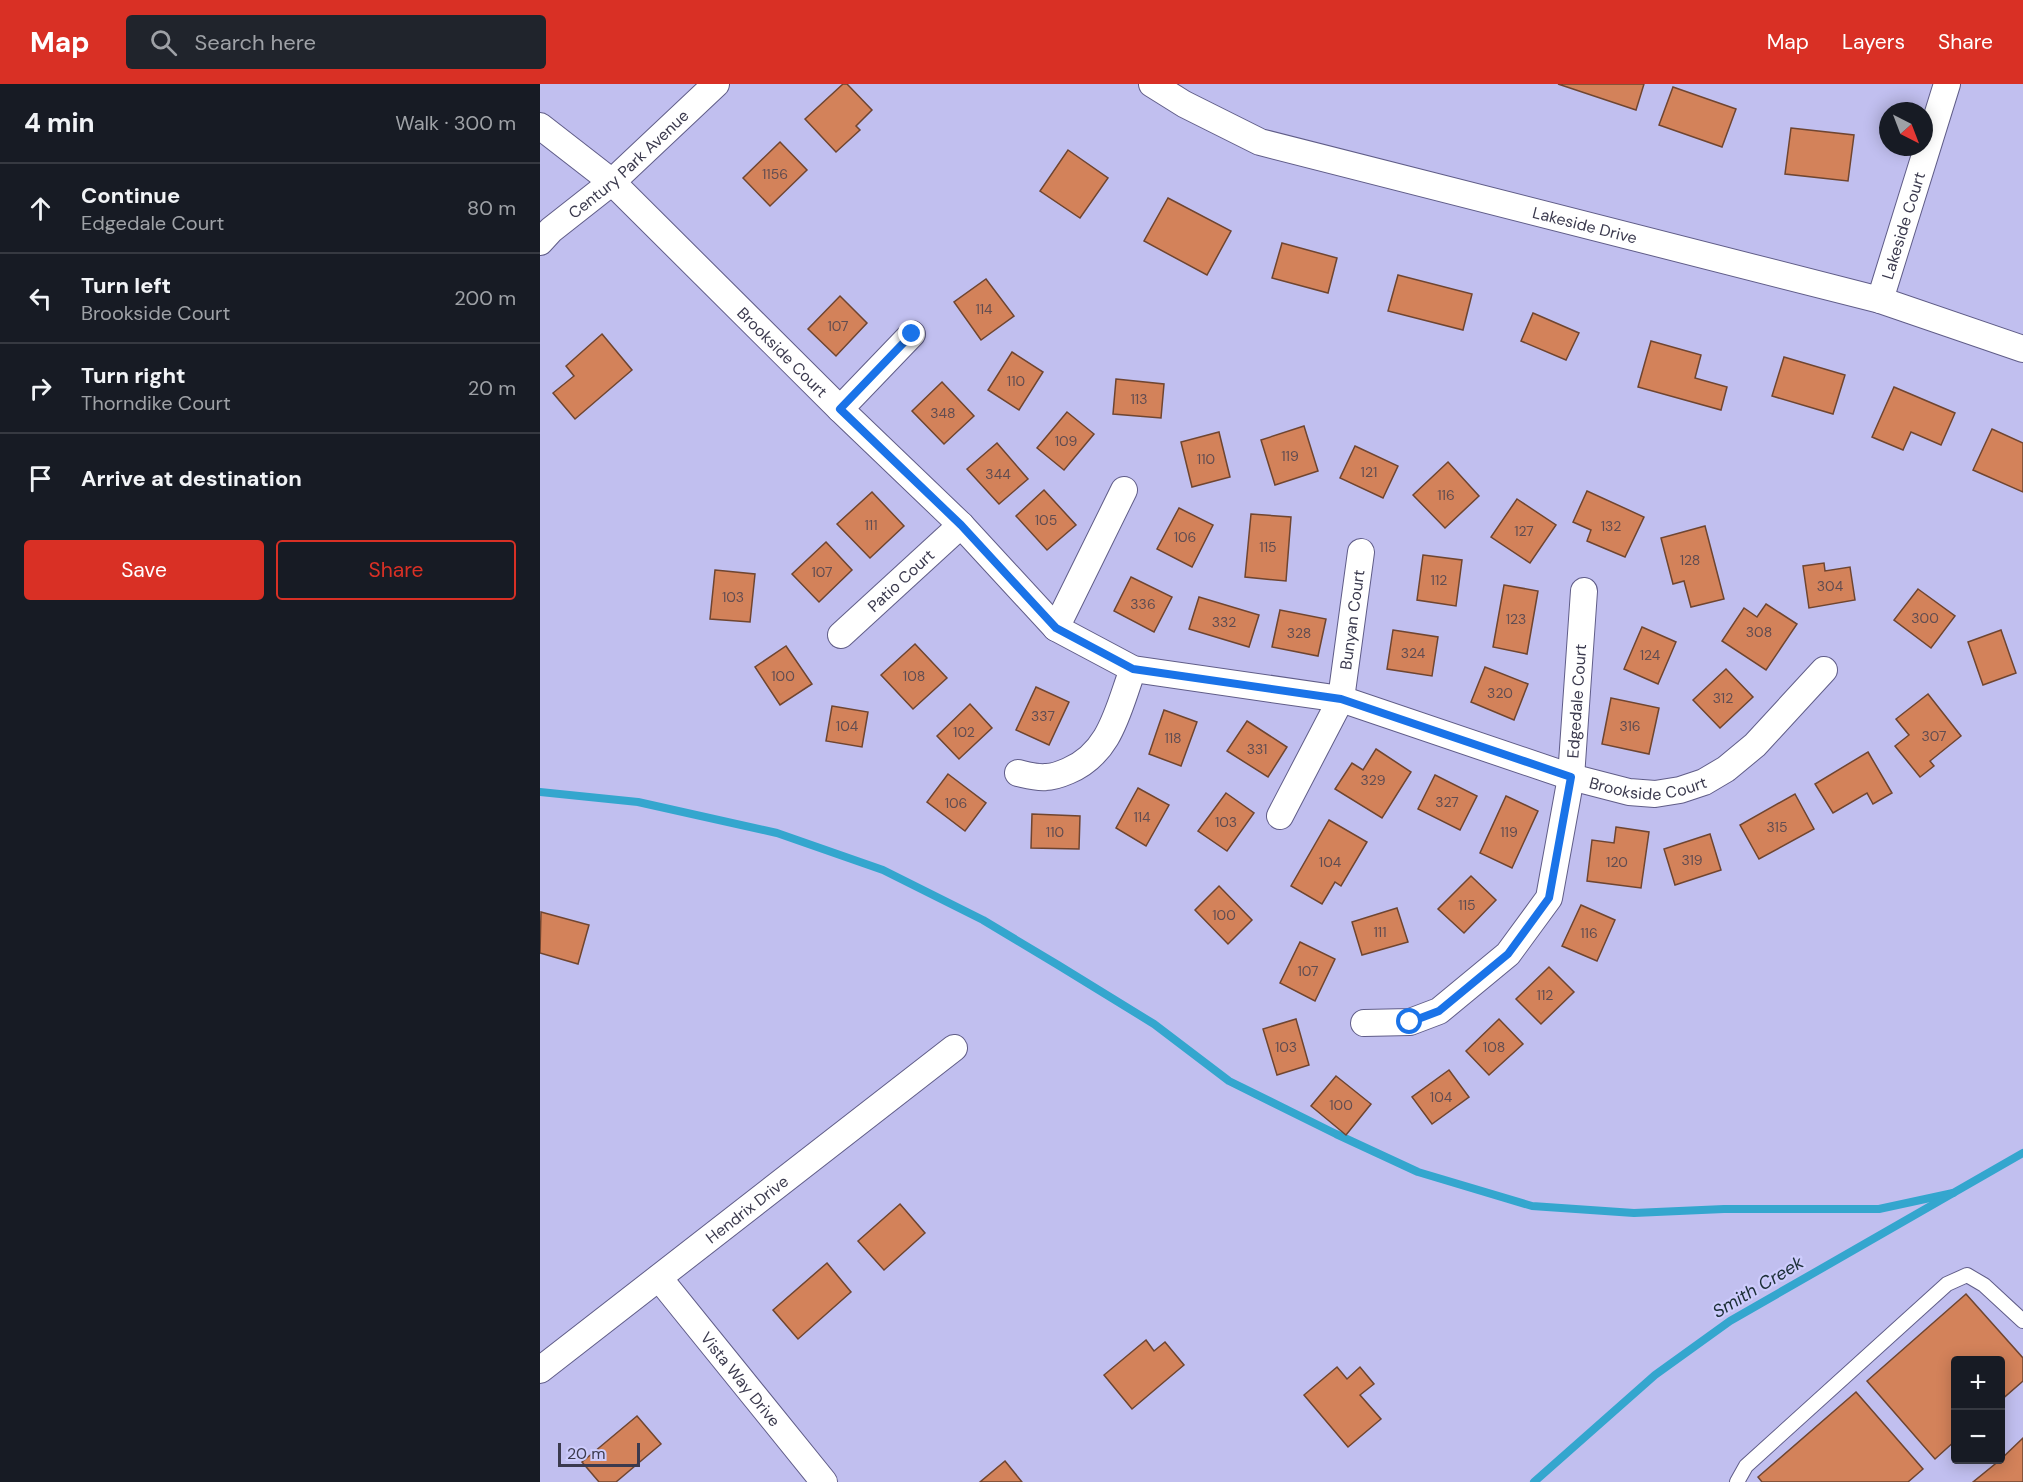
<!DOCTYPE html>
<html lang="en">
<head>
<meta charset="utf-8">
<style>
  :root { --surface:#171b24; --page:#20242c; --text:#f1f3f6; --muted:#9ea1a6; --line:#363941; --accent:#d93025 }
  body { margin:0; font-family:"DM Sans",sans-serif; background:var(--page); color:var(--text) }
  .controls { position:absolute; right:18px; bottom:18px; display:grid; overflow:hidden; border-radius:6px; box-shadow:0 3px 15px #0003 }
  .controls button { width:54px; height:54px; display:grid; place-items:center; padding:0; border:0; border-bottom:2px solid var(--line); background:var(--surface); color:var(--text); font:30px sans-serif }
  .compass { position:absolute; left:1339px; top:18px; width:54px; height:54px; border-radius:50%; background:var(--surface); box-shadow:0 3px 15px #0003; rotate:138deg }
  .scale { position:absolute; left:18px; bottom:15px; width:82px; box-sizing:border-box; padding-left:6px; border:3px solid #3b3a4e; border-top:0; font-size:16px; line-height:21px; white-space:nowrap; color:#3b3a4e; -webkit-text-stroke:4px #cdccfc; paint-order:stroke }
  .stop { position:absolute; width:18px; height:18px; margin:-14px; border:4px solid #1a73e8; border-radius:50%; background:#fff }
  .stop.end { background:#1a73e8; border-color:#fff; box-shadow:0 2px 6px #0008 }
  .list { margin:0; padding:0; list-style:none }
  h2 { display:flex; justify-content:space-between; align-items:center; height:78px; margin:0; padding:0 24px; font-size:26px }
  h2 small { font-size:20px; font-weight:400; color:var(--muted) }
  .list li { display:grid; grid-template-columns:39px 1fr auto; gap:18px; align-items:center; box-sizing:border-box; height:90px; padding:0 24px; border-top:2px solid var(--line) }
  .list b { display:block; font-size:22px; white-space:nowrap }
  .list p { margin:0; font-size:20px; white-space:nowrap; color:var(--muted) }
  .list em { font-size:20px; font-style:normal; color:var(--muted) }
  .actions { display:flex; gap:12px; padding:18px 24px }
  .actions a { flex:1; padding:14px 0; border:2px solid var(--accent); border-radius:6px; text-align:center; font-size:21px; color:var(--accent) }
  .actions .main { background:var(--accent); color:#fff }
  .icon { flex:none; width:33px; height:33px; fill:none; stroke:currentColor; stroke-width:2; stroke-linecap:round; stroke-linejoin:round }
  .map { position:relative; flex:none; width:1483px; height:1398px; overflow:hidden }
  header { display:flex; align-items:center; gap:36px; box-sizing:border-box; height:84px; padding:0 30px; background:var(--accent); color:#fff }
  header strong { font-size:28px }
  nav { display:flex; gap:33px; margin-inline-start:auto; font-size:21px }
  .search { width:420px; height:54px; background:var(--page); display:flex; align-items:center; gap:15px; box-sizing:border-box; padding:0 21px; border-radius:6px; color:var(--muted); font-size:22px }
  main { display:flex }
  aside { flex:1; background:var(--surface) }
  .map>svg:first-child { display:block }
</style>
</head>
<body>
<header>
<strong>Map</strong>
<div class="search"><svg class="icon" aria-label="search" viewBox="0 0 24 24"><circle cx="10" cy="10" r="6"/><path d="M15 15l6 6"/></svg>Search here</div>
<nav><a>Map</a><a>Layers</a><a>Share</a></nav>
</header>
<main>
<aside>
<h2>4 min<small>Walk · 300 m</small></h2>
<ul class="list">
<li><svg class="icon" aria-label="ahead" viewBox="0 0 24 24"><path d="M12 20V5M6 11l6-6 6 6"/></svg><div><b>Continue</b><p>Edgedale Court</p></div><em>80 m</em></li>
<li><svg class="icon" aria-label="left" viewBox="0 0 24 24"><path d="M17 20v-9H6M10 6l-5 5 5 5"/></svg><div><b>Turn left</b><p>Brookside Court</p></div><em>200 m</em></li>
<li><svg class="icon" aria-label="right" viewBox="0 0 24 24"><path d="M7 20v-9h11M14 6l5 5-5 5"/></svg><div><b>Turn right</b><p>Thorndike Court</p></div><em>20 m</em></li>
<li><svg class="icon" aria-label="arrive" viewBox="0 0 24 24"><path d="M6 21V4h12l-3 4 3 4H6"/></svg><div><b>Arrive at destination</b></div></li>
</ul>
<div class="actions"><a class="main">Save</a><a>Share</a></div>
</aside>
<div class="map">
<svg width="1483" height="1398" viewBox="0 0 1483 1398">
  <rect width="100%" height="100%" fill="#c1bfef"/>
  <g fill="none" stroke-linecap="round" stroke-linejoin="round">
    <g stroke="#34a6ce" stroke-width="8">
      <path d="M0,708L98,718L237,749L343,786L443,836L518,881L614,940L689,997L796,1050L878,1088L992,1122L1094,1129L1184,1125H1339L1413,1109"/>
      <path d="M994,1398L1115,1291L1190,1237L1483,1069"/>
    </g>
  </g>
  <g fill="#d3825a" stroke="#6f4530" stroke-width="1.5">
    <path d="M303,0H307L332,26L316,42L320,46L296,68L265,35Z"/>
    <path d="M1018,0H1104L1096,26Z"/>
    <path d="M1133,3L1196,25L1182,63L1119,41Z"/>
    <path d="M1251,44L1314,51L1308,97L1245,90Z"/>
    <path d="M240,58L267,86L230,122L203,94Z"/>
    <path d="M528,66L568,94L540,134L500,107Z"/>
    <path d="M628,114L691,147L667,191L604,157Z"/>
    <path d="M742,159L797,174L788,209L732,194Z"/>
    <path d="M858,191L932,210L923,246L848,227Z"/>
    <path d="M446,195L474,232L441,256L414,218Z"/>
    <path d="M300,212L327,239L296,272L268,245Z"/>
    <path d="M993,229L1039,249L1026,276L981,257Z"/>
    <path d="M62,250L92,286L35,335L13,309L34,292L26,282Z"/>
    <path d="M1111,257L1161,271L1155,294L1187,303L1181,326L1098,303Z"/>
    <path d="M472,268L503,288L479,326L448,306Z"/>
    <path d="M1244,273L1305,291L1293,330L1232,312Z"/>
    <path d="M576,295L624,300L621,334L573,330Z"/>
    <path d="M402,298L434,332L404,360L372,327Z"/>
    <path d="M1354,303L1415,329L1401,361L1371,348L1363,366L1332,353Z"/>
    <path d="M527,328L554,350L524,386L497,364Z"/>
    <path d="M764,342L778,387L735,401L721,356Z"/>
    <path d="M1452,345L1483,359V408L1433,386Z"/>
    <path d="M679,348L690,393L652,403L641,358Z"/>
    <path d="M457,359L488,395L459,420L427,385Z"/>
    <path d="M815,362L858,382L843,414L800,394Z"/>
    <path d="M908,378L939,412L905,444L873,411Z"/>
    <path d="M504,406L536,441L507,466L476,432Z"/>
    <path d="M1047,407L1104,433L1085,473L1047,457L1051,446L1033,438Z"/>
    <path d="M332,408L364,442L330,474L297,440Z"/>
    <path d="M977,415L1016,441L990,479L951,453Z"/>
    <path d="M639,424L673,441L652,483L617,465Z"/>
    <path d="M711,430L751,433L746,497L705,493Z"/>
    <path d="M1165,442L1184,515L1151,523L1144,497L1133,500L1121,454Z"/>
    <path d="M286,458L312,486L279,518L252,490Z"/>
    <path d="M883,471L922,476L916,522L877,516Z"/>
    <path d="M1284,479L1285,487L1310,483L1315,516L1269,524L1263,482Z"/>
    <path d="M175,486L215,490L210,538L170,535Z"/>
    <path d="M591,493L632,513L614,548L574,527Z"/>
    <path d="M964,501L998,507L987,570L953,563Z"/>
    <path d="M1378,505L1415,532L1391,564L1354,536Z"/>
    <path d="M659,513L719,531L709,563L649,545Z"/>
    <path d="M1226,520L1257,540L1226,586L1182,557L1204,524L1217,533Z"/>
    <path d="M740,526L786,535L778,572L732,563Z"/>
    <path d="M1102,543L1136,558L1118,600L1084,585Z"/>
    <path d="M853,546L898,553L892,592L847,585Z"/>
    <path d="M1461,546L1476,589L1443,601L1428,558Z"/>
    <path d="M375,560L407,594L373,625L341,591Z"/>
    <path d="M246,562L272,600L240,621L215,583Z"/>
    <path d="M945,583L988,600L974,636L931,618Z"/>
    <path d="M1186,585L1213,613L1180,644L1153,616Z"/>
    <path d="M496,603L529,618L509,661L476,646Z"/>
    <path d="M1388,610L1421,652L1390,677L1394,682L1380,693L1355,662L1369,651L1356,635Z"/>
    <path d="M1071,614L1119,624L1109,670L1062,660Z"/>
    <path d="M430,620L452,644L419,675L397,652Z"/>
    <path d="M292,622L328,628L322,663L286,657Z"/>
    <path d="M624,626L657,638L641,682L609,670Z"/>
    <path d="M707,637L747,663L728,693L687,667Z"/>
    <path d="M836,665L871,688L842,734L795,705L812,679L823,686Z"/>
    <path d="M1328,668L1352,709L1333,720L1327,709L1293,729L1275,700Z"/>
    <path d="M408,690L446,719L425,747L387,718Z"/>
    <path d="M895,691L937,712L920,746L878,725Z"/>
    <path d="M598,704L629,721L606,762L576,744Z"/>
    <path d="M686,709L714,729L687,767L658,747Z"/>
    <path d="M1255,710L1274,745L1219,775L1200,741Z"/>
    <path d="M966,712L998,727L972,784L940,769Z"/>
    <path d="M492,730L540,732L539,765L491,764Z"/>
    <path d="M789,736L827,758L801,802L795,798L782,820L751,802Z"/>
    <path d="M1076,743L1109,748L1101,804L1047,797L1052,756L1074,759Z"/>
    <path d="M1170,750L1181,786L1135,801L1124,765Z"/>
    <path d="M931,792L956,816L924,849L898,825Z"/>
    <path d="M679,802L712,836L688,860L655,826Z"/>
    <path d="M1041,821L1075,836L1057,877L1022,862Z"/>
    <path d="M857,824L868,858L822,871L812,838Z"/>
    <path d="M1,828L49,841L38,880L0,869Z"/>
    <path d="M760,858L795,875L775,917L740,899Z"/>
    <path d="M1009,883L1034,908L1001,940L976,915Z"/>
    <path d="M756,935L769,981L737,991L723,945Z"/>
    <path d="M959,935L983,960L949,991L926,967Z"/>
    <path d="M909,986L929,1013L892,1040L872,1013Z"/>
    <path d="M796,992L831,1020L806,1051L771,1022Z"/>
    <path d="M360,1120L385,1149L344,1186L318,1157Z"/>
    <path d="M287,1179L311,1208L258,1255L233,1226Z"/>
    <path d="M1426,1210L1483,1274V1297L1460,1317V1276H1416V1356L1395,1375L1327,1297Z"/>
    <path d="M606,1256L614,1267L625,1258L644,1281L592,1325L564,1291Z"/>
    <path d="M797,1283L807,1295L820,1283L834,1300L820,1311L841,1335L808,1363L764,1311Z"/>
    <path d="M1316,1308L1383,1385L1368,1398H1222L1218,1393Z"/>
    <path d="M97,1332L121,1360L76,1398H59L42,1378Z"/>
    <path d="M1483,1354V1398H1433L1460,1376Z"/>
    <path d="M465,1377L482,1398H440Z"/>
  </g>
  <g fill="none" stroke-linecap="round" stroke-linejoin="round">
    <g stroke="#605d88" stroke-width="16">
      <path id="lane" d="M1197,1398L1206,1382L1407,1200L1427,1191L1444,1201L1483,1237"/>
    </g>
    <g stroke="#605d88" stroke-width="28">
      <g id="street">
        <path id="s1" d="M612,0L644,20L720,58L1340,216L1483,265"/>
        <path id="s2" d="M0,42L72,98L300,325L421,441L516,544L593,585L801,615L1031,693L1089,708L1115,710L1140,706L1164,698L1186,685L1215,661L1284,586"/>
        <path id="s3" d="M0,158L11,146L72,98L176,0"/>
        <path id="s4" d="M1340,216L1407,0"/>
        <path d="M300,325L372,250"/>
        <path d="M516,544L584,406"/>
        <path id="s5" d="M301,551L421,441"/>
        <path d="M478,689C487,691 497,694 506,693C514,693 521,690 528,687C571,669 578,625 593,585"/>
        <path id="s6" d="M740,732L801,615L821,468"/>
        <path id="s7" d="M824,939L870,938L899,927L968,870L1009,814L1031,693L1044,507"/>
        <path id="s8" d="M119,1194L284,1398"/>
        <path id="s9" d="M0,1286L414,964"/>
      </g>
    </g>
    <use href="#lane" stroke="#fff" stroke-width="14"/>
    <use href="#street" stroke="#fff" stroke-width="26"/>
  </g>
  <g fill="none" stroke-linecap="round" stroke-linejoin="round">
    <path stroke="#1a73e8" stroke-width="8" d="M372,250L300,325L421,441L516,544L593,585L801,615L1031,693L1009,814L968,870L899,927L870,938"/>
  </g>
  <g text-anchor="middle" stroke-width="4.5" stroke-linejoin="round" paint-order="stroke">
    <g font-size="14" fill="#614c51">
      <text x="235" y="95">1156</text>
      <text x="444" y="230">114</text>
      <text x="298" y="247">107</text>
      <text x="476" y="302">110</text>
      <text x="599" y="320">113</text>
      <text x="403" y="334">348</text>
      <text x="526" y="362">109</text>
      <text x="750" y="377">119</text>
      <text x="666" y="380">110</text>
      <text x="829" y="393">121</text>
      <text x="458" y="395">344</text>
      <text x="906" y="416">116</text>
      <text x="506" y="441">105</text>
      <text x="331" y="446">111</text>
      <text x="1071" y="447">132</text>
      <text x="984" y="452">127</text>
      <text x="645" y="458">106</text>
      <text x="728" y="468">115</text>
      <text x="1150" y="481">128</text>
      <text x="282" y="493">107</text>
      <text x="899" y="501">112</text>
      <text x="1290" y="507">304</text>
      <text x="193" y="518">103</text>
      <text x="603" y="525">336</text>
      <text x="1385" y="539">300</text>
      <text x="976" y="540">123</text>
      <text x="684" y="543">332</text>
      <text x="1219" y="553">308</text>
      <text x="759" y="554">328</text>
      <text x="873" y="574">324</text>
      <text x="1110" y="576">124</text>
      <text x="243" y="597">100</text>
      <text x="374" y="597">108</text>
      <text x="960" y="614">320</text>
      <text x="1183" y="619">312</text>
      <text x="503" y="637">337</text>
      <text x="307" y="647">104</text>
      <text x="1090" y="647">316</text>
      <text x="424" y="653">102</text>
      <text x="1394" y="657">307</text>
      <text x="633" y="659">118</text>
      <text x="717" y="670">331</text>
      <text x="833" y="701">329</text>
      <text x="907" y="723">327</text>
      <text x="416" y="724">106</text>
      <text x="602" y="738">114</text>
      <text x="686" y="743">103</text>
      <text x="1237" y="748">315</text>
      <text x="515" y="753">110</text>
      <text x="969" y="753">119</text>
      <text x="1152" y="781">319</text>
      <text x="790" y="783">104</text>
      <text x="1077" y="783">120</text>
      <text x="927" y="826">115</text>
      <text x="684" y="836">100</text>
      <text x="840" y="853">111</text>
      <text x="1049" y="854">116</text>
      <text x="768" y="892">107</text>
      <text x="1005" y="916">112</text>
      <text x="746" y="968">103</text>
      <text x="954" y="968">108</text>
      <text x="901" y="1018">104</text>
      <text x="801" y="1026">100</text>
    </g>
    <g font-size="16" fill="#3b3a4e" stroke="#cdccfc">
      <text dy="6" stroke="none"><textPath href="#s3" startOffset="118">Century Park Avenue</textPath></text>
      <text dy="6" stroke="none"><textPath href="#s1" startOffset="458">Lakeside Drive</textPath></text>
      <text dy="6" stroke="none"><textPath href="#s4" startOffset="78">Lakeside Court</textPath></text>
      <text dy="6" stroke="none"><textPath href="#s2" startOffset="332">Brookside Court</textPath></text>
      <text dy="6" stroke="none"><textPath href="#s5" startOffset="81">Patio Court</textPath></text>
      <text dy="6" stroke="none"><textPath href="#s6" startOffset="212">Bunyan Court</textPath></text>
      <text dy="6" stroke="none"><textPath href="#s7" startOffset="435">Edgedale Court</textPath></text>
      <text dy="6" stroke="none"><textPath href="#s2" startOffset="1340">Brookside Court</textPath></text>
      <text dy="6" stroke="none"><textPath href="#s9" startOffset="262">Hendrix Drive</textPath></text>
      <text dy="6" stroke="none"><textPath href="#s8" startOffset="130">Vista Way Drive</textPath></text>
    </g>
    <g font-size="18" font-style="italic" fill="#1a2d35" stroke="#cdccfc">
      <text transform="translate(1218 1203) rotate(-31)" y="6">Smith Creek</text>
    </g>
  </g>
</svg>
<div class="controls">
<button>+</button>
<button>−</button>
</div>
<svg class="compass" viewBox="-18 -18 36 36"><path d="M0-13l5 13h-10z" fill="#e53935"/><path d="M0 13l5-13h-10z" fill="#9ea1a6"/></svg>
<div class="scale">20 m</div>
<div class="stop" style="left:870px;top:938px"></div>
<div class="stop end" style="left:372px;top:250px"></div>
</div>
</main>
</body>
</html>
